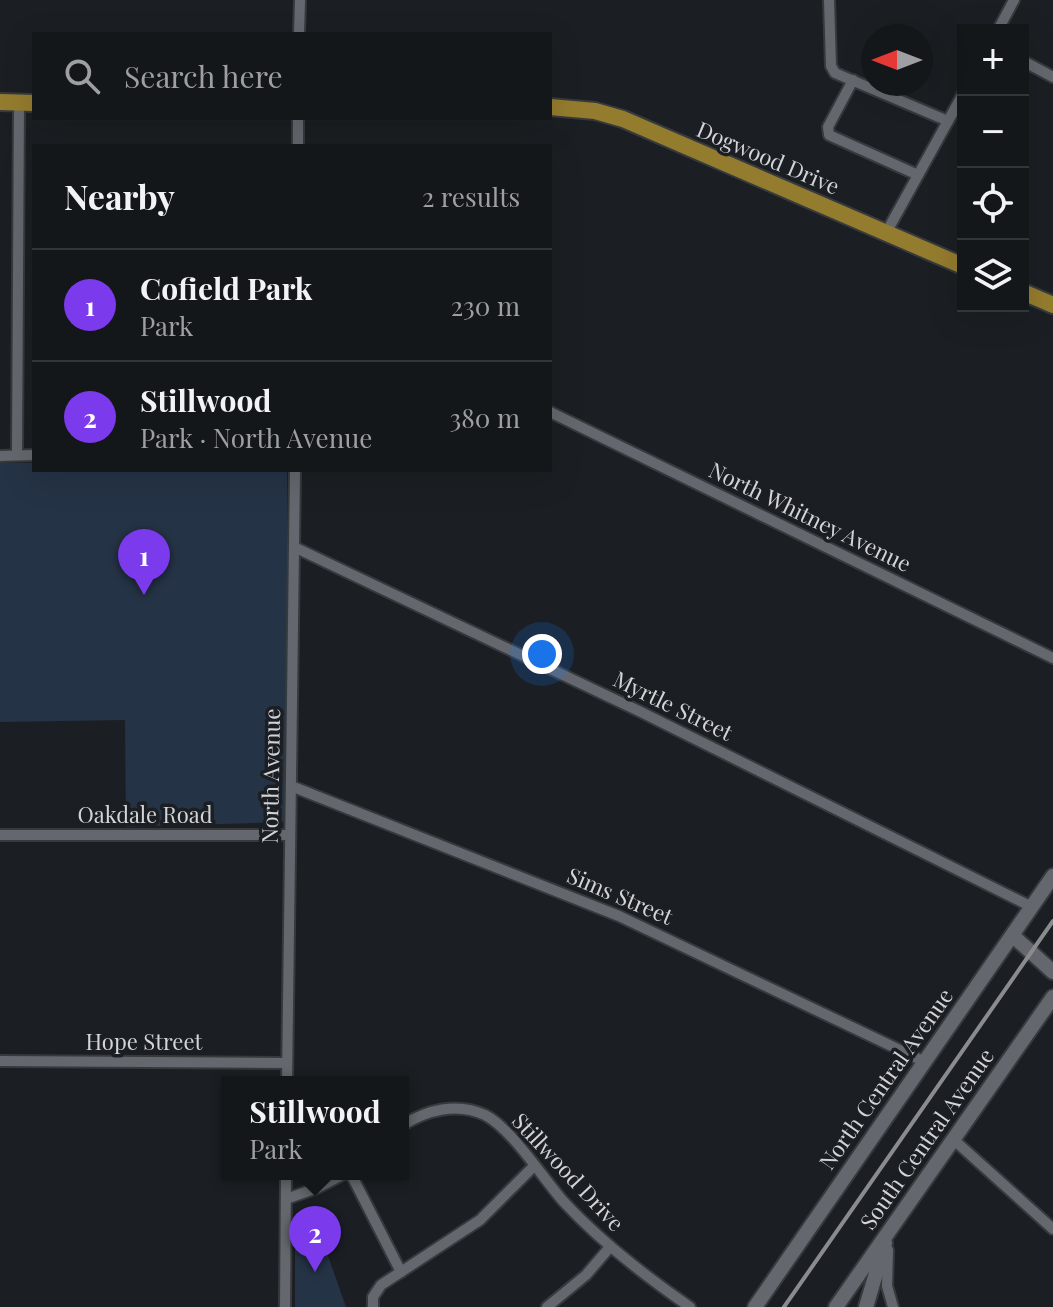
<!DOCTYPE html>
<html lang="en">
<head>
<meta charset="utf-8">
<style>
  :root { --surface:#14171a; --page:#1d2023; --text:#f1f3f6; --muted:#9d9fa2; --line:#333639; --accent:#7c3aed }
  body { margin:0; font-family:"Playfair Display",serif; background:var(--page); color:var(--text) }
  .controls { position:absolute; right:24px; top:24px; display:grid; overflow:hidden; border-radius:0px; box-shadow:0 8px 32px #0002 }
  .controls button { width:72px; height:72px; display:grid; place-items:center; padding:0; border:0; border-bottom:2px solid var(--line); background:var(--surface); color:var(--text); font:40px sans-serif }
  .compass { position:absolute; left:861px; top:24px; width:72px; height:72px; border-radius:50%; background:var(--surface); box-shadow:0 8px 32px #0002; rotate:270deg }
  .you { position:absolute; left:542px; top:654px; width:28px; height:28px; margin:-20px; border:6px solid #fff; border-radius:50%; background:#1a73e8; box-shadow:0 0 0 12px #1a73e833 }
  .badge { display:grid; place-items:center; width:52px; height:52px; border-radius:50%; background:var(--accent); color:#fff; font-size:26px; font-weight:700 }
  .pin { position:absolute; translate:-50% -66px; filter:drop-shadow(0 2px 4px #0008) }
  .pin::after { content:''; position:absolute; top:42px; width:28px; height:24px; background:inherit; clip-path:polygon(0 0,100% 0,50% 100%) }
  .popup { position:absolute; left:221px; top:1076px; width:188px; height:104px; box-sizing:border-box; display:grid; place-content:center; border-radius:0px; background:var(--surface); filter:drop-shadow(0 2px 6px #0005); font-size:26px; white-space:nowrap; color:var(--muted) }
  .popup b { font-size:30px; color:var(--text) }
  .popup::after { content:''; position:absolute; left:50%; top:100%; margin-left:-16px; border:16px solid transparent; border-top-color:var(--surface) }
  .list { margin:0; padding:0; list-style:none }
  h2 { display:flex; justify-content:space-between; align-items:center; height:104px; margin:0; padding:0 32px; font-size:34px }
  h2 small { font-size:26px; font-weight:400; color:var(--muted) }
  .list li { display:grid; grid-template-columns:52px 1fr auto; gap:24px; align-items:center; box-sizing:border-box; height:112px; padding:0 32px; border-top:2px solid var(--line) }
  .list b { display:block; font-size:30px; white-space:nowrap }
  .list p { margin:0; font-size:26px; white-space:nowrap; color:var(--muted) }
  .list em { font-size:26px; font-style:normal; color:var(--muted) }
  .icon { flex:none; width:44px; height:44px; fill:none; stroke:currentColor; stroke-width:2; stroke-linecap:round; stroke-linejoin:round }
  .map { position:relative; flex:none; width:1053px; height:1307px; overflow:hidden }
  .search { position:absolute; background:var(--surface); box-shadow:0 8px 32px #0002; left:32px; top:32px; width:520px; height:88px; display:flex; align-items:center; gap:20px; box-sizing:border-box; padding:0 28px; border-radius:0px; color:var(--muted); font-size:30px }
  .panel { position:absolute; background:var(--surface); box-shadow:0 8px 32px #0002; left:32px; top:144px; width:520px; height:328px; border-radius:0px }
  .map>svg:first-child { display:block }
</style>
</head>
<body>
<div class="map">
<svg width="1053" height="1307" viewBox="0 0 1053 1307">
  <rect width="100%" height="100%" fill="#1b1f23"/>
  <g fill="#253346">
    <path d="M0,463H34V470H287L288,822L126,827L125,720L0,722Z"/>
    <path d="M321,1236L346,1307H295V1237Z"/>
  </g>
  <g fill="none" stroke-linecap="round" stroke-linejoin="round">
    <g stroke="#373a3d" stroke-width="14">
      <g id="street">
        <path d="M829,0L831,66L835,73L948,121"/>
        <path d="M998,30L1014,0"/>
        <path d="M299,34L300,0"/>
        <path d="M1023,61L1053,77"/>
        <path d="M853,80L828,127L829,135L918,175"/>
        <path d="M298,146V118"/>
        <path d="M886,233L963,94"/>
        <path d="M550,412L1053,658"/>
        <path d="M17,455L19,102"/>
        <path d="M0,456L34,455"/>
        <path d="M294,547L641,712L1032,907"/>
        <path d="M291,786L619,916L925,1062"/>
        <path d="M0,835H290"/>
        <path d="M0,1061L287,1063"/>
        <path d="M287,1082L295,470"/>
        <path d="M403,1125C427,1110 457,1102 485,1115C512,1129 542,1177 563,1201C601,1242 645,1276 690,1307"/>
        <path d="M954,1140L1053,1229"/>
        <path d="M351,1174L401,1272"/>
        <path d="M286,1199L317,1188L344,1174"/>
        <path d="M888,1250L887,1286L893,1307"/>
        <path d="M285,1307L286,1174"/>
        <path d="M373,1307V1297L381,1285L480,1220L534,1166"/>
        <path d="M547,1307L586,1275L610,1247"/>
      </g>
    </g>
    <g stroke="#373a3d" stroke-width="18">
      <g id="secondary">
        <path d="M1013,936L1053,972"/>
        <path d="M755,1307L1053,876"/>
        <path d="M836,1307L1053,997"/>
        <path d="M866,1307L885,1243"/>
      </g>
    </g>
    <g stroke="#373a3d" stroke-width="20">
      <g id="primary">
        <path d="M0,102L34,103"/>
        <path d="M550,107L595,111L623,119L963,266"/>
        <path d="M1023,292L1053,305"/>
      </g>
    </g>
    <use href="#street" stroke="#64686e" stroke-width="10"/>
    <use href="#secondary" stroke="#64686e" stroke-width="14"/>
    <use href="#primary" stroke="#947c2e" stroke-width="16"/>
    <path stroke="#898b8f" stroke-width="4" d="M784,1307L1053,921"/>
  </g>
  <g text-anchor="middle" stroke-width="7" stroke-linejoin="round" paint-order="stroke">
    <g font-size="22" fill="#d2d4d7" stroke="#1b1f23">
      <text transform="translate(768 158) rotate(23)" y="8">Dogwood Drive</text>
      <text transform="translate(810 517) rotate(26)" y="8">North Whitney Avenue</text>
      <text transform="translate(673 706) rotate(26)" y="8">Myrtle Street</text>
      <text transform="translate(271 776) rotate(-89)" y="8">North Avenue</text>
      <text x="145" y="823">Oakdale Road</text>
      <text transform="translate(620 896) rotate(23)" y="8">Sims Street</text>
      <text x="144" y="1050">Hope Street</text>
      <text transform="translate(886 1079) rotate(-55)" y="8">North Central Avenue</text>
      <text transform="translate(927 1139) rotate(-55)" y="8">South Central Avenue</text>
      <text transform="translate(568 1172) rotate(47)" y="8">Stillwood Drive</text>
    </g>
  </g>
</svg>
<div class="controls">
<button>+</button>
<button>−</button>
<button><svg class="icon" aria-label="locate" viewBox="0 0 24 24"><circle cx="12" cy="12" r="6"/><path d="M12 2v4M12 18v4M2 12h4M18 12h4"/></svg></button>
<button><svg class="icon" aria-label="layers" viewBox="0 0 24 24"><path d="M12 4l9 5-9 5-9-5zM3 14l9 5 9-5"/></svg></button>
</div>
<svg class="compass" viewBox="-18 -18 36 36"><path d="M0-13l5 13h-10z" fill="#e53935"/><path d="M0 13l5-13h-10z" fill="#9d9fa2"/></svg>
<div class="you"></div>
<div class="pin badge" style="left:144px;top:595px">1</div>
<div class="pin badge" style="left:315px;top:1272px">2</div>
<div class="popup"><b>Stillwood</b>Park</div>
<div class="search"><svg class="icon" aria-label="search" viewBox="0 0 24 24"><circle cx="10" cy="10" r="6"/><path d="M15 15l6 6"/></svg>Search here</div>
<section class="panel">
<h2>Nearby<small>2 results</small></h2>
<ul class="list">
<li><span class="badge">1</span><div><b>Cofield Park</b><p>Park</p></div><em>230 m</em></li>
<li><span class="badge">2</span><div><b>Stillwood</b><p>Park · North Avenue</p></div><em>380 m</em></li>
</ul>
</section>
</div>
</body>
</html>
